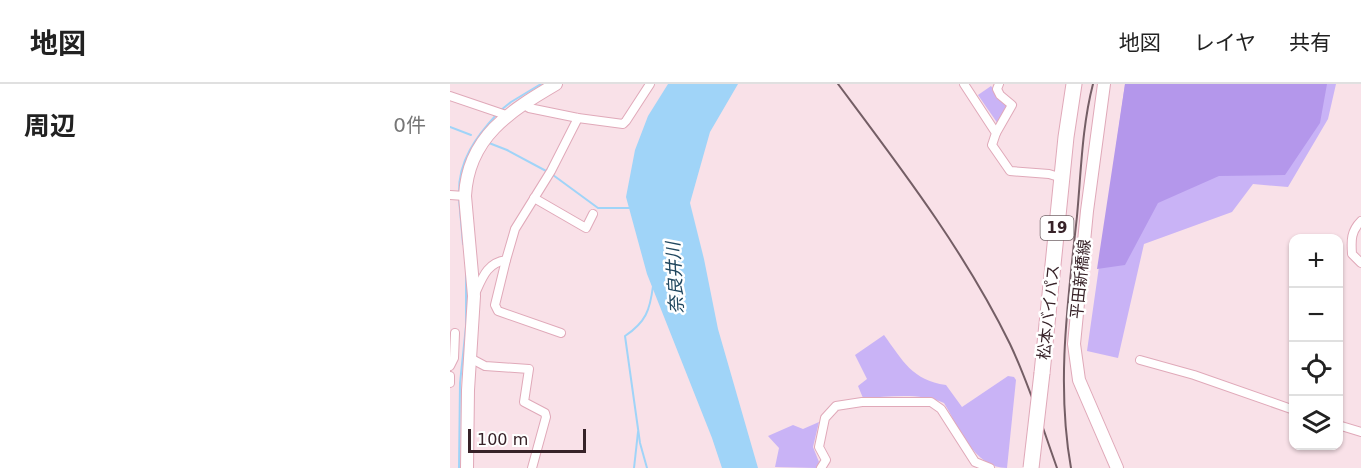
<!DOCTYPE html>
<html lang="ja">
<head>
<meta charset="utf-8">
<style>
  :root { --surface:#fff; --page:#f2f2f2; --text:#222; --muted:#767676; --line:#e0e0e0 }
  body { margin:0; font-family:"DejaVu Sans","Noto Sans JP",sans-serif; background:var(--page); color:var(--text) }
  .controls { position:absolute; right:18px; bottom:18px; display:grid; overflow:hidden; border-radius:12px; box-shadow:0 2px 4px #0004 }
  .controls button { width:54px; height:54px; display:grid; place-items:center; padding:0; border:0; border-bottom:2px solid var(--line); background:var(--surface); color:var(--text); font:30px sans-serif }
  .scale { position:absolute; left:18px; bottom:15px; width:118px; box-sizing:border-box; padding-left:6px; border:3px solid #372228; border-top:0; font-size:16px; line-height:21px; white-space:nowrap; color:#372228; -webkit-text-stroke:4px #fff; paint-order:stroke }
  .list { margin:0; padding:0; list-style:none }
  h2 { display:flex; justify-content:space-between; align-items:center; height:78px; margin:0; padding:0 24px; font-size:26px }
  h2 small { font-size:20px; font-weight:400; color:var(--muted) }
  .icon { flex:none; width:33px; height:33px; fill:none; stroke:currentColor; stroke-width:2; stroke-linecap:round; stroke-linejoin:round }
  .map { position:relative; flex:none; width:911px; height:384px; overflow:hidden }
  header { display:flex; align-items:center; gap:36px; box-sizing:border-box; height:84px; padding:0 30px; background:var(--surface); border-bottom:2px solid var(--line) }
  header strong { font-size:28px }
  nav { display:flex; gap:33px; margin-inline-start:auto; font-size:21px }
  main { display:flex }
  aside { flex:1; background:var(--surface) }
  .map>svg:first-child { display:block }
</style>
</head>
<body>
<header>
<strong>地図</strong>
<nav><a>地図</a><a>レイヤ</a><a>共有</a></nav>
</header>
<main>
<aside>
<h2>周辺<small>0件</small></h2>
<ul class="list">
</ul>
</aside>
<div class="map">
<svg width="911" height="384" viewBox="0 0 911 384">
  <rect width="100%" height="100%" fill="#f9e1e8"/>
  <g fill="#c9b3f6">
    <path d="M675,0H886L878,35L838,103L803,100L782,128L694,160L668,274L637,267Z"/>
    <path d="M541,2L557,23L548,40L528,11Z"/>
    <path d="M434,251C453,277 462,296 496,301L512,323L558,292L564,293L566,296L557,384C524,384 509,343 494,319C468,308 440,313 413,314L408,302L417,295L405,271Z"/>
    <path d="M369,338L363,363L369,378L366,384L325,383L329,364L318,352L343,341L353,345Z"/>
  </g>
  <path fill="#b497eb" d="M675,0H877L870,39L835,91L769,92L708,119L675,181L647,185Z"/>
  <path fill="#a0d4f8" d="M218,0H288L260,48L240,119L254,175L268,245L308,384H272L262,354L197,190L176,113L185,66L198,32Z"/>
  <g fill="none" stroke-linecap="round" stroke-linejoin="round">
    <g stroke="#a0d4f8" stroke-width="2">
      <path d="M51,26L61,18L91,0"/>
      <path d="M0,43L21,51"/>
      <path d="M39,59L57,66L98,88"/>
      <path d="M103,91L148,124H179"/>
      <path d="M9,109C8,77 26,53 47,30"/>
      <path d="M9,115L13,160"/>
      <path d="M9,384L10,299L16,242V183"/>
      <path d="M184,384L188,348"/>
      <path d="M197,384L190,359L175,252C196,238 200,226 203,202"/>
    </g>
    <g stroke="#e0a9b9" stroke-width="10">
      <g id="street">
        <path d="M514,0L546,49L542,61L560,87L599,90L612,94"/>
        <path d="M0,12L56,31"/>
        <path d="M73,20L79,24L128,34L173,40L176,37L200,0"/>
        <path d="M546,49L562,21L550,11L547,5L549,0"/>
        <path d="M0,111L15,112"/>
        <path d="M84,114L136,144L143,130"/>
        <path d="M911,137C901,147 901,156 902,170L911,179"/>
        <path d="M56,176L45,221L48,227L111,249"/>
        <path d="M24,212C32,195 36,179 56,176L65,145L101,87L128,34"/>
        <path d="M20,274L35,282L79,285L74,318L95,329L96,333L82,384"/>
        <path d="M690,276L744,291L844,326"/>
        <path d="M0,282L4,274L5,249"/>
        <path d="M0,292V299"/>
        <path d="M888,341L911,348"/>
        <path d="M371,384L376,376L369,363L375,334L386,322L412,318H481L491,325L525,378L540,384"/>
      </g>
    </g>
    <g stroke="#e0a9b9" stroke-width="14">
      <g id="secondary">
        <path d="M654,0L637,127L624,260L629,296L667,384"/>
        <path d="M17,384L18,306L24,212L15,112C18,53 60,27 106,0"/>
      </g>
    </g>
    <g stroke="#e0a9b9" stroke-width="17">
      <path id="highway" d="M592,289L616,53L624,0"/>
    </g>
    <use href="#street" stroke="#fff" stroke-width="8"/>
    <use href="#secondary" stroke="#fff" stroke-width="12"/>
    <use href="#highway" stroke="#fff" stroke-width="15"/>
    <g stroke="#745e65" stroke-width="2">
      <path d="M388,0C450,83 514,166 560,260C579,300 592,342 607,384"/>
      <path d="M621,384C606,300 618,216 627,132C631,89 632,42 643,0"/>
    </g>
    <g stroke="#e0a9b9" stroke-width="17" stroke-linecap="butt">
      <path id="highway-bridge" d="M581,384L592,289"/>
    </g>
    <use href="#highway-bridge" stroke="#fff" stroke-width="15"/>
  </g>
  <g text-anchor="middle" stroke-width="5" stroke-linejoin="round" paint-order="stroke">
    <rect fill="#fff" stroke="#736468" stroke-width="1.5" x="590.5" y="132" width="33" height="24" rx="4.5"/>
    <g font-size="15" font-weight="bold" fill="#372228">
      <text x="607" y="149">19</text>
    </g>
    <g font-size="16" fill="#372228" stroke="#fff">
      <text transform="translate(630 195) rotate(-84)" y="6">平田新橋線</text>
      <text transform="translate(598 228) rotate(-84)" y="6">松本バイパス</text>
    </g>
    <g font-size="18" font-style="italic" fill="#20475f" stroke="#fff">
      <text transform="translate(225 194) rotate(-93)" y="6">奈良井川</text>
    </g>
  </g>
</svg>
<div class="controls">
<button>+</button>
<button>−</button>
<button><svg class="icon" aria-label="locate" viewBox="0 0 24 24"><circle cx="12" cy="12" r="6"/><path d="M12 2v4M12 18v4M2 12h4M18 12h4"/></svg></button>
<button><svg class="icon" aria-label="layers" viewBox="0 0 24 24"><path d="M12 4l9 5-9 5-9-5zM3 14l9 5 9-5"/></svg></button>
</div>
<div class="scale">100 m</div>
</div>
</main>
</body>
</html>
